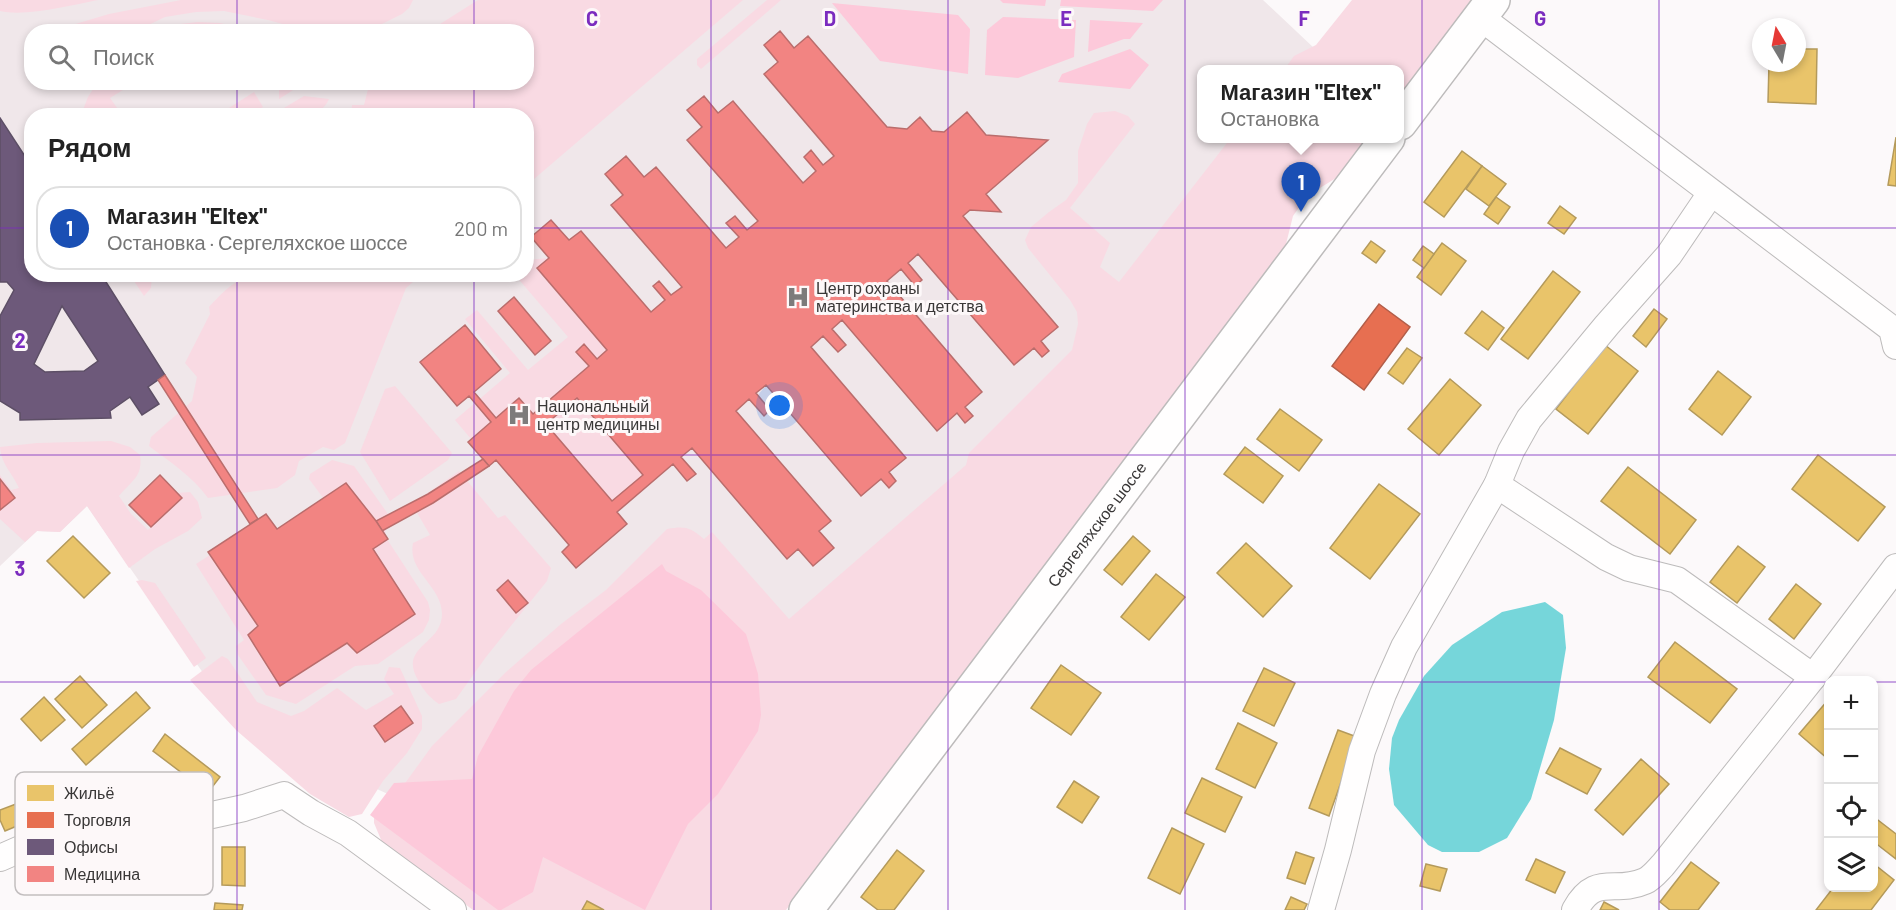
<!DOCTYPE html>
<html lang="ru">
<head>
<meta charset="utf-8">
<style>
  :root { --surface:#fff; --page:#f6f6f6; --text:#222; --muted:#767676; --line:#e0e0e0; --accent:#7d7b7b }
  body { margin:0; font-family:Barlow,sans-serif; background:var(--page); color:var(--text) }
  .controls { position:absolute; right:18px; bottom:18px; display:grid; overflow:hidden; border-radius:12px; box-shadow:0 3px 9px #0003 }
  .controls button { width:54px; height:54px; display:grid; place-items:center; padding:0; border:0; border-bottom:2px solid var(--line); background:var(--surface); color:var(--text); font:30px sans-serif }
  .compass { position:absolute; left:1752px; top:18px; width:54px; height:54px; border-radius:50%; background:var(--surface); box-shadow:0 3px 9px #0003; rotate:350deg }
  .you { position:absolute; left:780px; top:406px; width:21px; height:21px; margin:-15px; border:4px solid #fff; border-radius:50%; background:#1a73e8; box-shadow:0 0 0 9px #1a73e833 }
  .badge { display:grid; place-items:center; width:39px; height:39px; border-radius:50%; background:var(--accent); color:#fff; font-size:20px; font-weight:700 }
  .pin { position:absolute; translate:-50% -50px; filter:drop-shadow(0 2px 3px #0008) }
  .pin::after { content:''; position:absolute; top:32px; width:21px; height:18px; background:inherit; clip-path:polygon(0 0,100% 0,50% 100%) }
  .popup { position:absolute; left:1197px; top:65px; width:207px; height:78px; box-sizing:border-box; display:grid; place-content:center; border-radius:12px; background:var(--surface); filter:drop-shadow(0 2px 4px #0005); font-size:20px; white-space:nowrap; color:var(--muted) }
  .popup b { font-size:22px; color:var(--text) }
  .popup::after { content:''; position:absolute; left:50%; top:100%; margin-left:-12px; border:12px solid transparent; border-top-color:var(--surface) }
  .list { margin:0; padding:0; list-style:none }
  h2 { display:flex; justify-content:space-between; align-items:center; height:78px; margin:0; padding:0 24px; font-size:26px }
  h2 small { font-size:20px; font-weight:400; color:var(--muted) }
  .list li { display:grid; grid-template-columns:39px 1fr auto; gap:18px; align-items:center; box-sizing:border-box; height:84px; margin:0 12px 12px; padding:0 12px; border:2px solid var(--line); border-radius:24px }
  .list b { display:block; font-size:22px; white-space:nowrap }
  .list p { margin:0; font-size:20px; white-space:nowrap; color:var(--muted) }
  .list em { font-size:20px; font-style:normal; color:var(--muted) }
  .icon { flex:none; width:33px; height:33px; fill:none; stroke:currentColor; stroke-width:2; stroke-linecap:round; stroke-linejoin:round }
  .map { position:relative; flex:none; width:1896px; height:910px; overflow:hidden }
  .search { position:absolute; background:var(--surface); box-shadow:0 3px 9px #0003; left:24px; top:24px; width:510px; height:66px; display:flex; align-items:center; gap:15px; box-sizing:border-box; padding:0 21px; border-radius:24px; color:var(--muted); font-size:22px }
  .panel { position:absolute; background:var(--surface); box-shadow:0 3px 9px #0003; left:24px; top:108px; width:510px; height:174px; border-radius:24px }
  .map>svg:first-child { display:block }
</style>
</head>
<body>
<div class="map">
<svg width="1896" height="910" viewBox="0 0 1896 910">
  <rect width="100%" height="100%" fill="#fcf9fa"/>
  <path fill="#f0e7ea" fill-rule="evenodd" d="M0,0H1263L1314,48L1298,69L1202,70V138L1244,139L645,910L379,790L217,693L87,506L60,532L37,531L0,566ZM32,32H526V82H32ZM32,116H526V274H32Z"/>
  <g fill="#f9dae3">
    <path d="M0,0H98C72,5 26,17 0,11Z"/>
    <path d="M181,0H413L409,8L402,14L382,24L355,31H308L268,20L224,11L196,12L165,17L136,31H52L109,14Z"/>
    <path d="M478,0H743L527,185L526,116L351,115L352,105H364L368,89L374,83L526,82V32L429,31Z"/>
    <path d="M767,0H781L701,69L697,65V59Z"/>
    <path d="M1352,0H1478L1400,102V70H1284L1294,56L1316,45Z"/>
    <path d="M198,22L220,23L257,31H157L180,24Z"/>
    <path d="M97,83H134L110,98L122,115H81L88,97Z"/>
    <path d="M279,83H328L329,89L301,85L279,99Z"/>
    <path d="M254,92L263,107L250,115H218Z"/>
    <path d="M304,96L329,99C321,117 298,123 284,108Z"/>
    <path d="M1115,111L1128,116L1135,124L1070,208L1110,243L1100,267L1119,282L1230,139H1372L1349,170L1307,196L1293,216L1283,256L786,910H473L382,842L374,823V815L403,786L432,746L506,672L561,624L606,590L667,529C686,526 689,527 704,539L712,532L789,619L966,465L969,453L1072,350L1078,324L1077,312L1070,300L1028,248L1025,240L1031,227L1049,212L1066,200L1078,183V151L1087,124L1094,113Z"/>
    <path d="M549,258L537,269L607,350L597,359L584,345L576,352L589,366L533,414L519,398L471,439L455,420L510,373L465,319L477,310L528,370L568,337L515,275L526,274L527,260Z"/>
    <path d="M253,274L421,275L406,288L345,443L334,450L323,447L299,461L295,475L277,488L208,498C191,475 171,463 149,446L151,437L192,401L197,377L185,363L210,314L209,307C224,291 232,282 253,274Z"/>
    <path d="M130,275H152L151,288L144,296Z"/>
    <path d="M395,386L452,453L448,460L390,501L360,452L385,389Z"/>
    <path d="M577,398L643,475L612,501L546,424Z"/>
    <path d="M111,441L130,447L140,455C143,477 132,480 119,496L131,514L148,530L181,498L177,493L190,492L198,502L202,518L188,531L155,549L129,568L87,506L60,532L37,531L25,542L0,519V475L11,490L19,488C13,474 1,464 0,447L37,443Z"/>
    <path d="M332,460L354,466L388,514L385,536L428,602L430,610L429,620L423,632L378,664L355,666L296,704L266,695L238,655L236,646L244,640L196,564L267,518L276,531L324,499L309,479L310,474Z"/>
    <path d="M459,471L498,518L505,515L551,568L547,581L486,657L456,699L439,704C429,697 424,691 418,680C398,646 442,645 442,614C442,586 407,572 413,543L430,535L412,504Z"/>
    <path d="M142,580L155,583L206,658L194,667L136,581Z"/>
    <path d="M222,656L228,659L257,702L291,716L304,711L337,688L366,710L394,694L384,679L389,667L400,668L422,716V729L407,753L383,781L362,814L349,817L310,794L236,730L190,680Z"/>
  </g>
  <g fill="#fdc9da">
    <path d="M1000,0H1046L1045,6L1003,3Z"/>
    <path d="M1061,0H1163L1153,11L1060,6Z"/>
    <path d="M832,3L958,15L970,29L968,74L880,61Z"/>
    <path d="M1003,17L1076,20L1074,57L1018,78L985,75L987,30Z"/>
    <path d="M1090,20L1143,23L1130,39H1124L1088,52Z"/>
    <path d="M1130,49L1149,65L1130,89L1058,82L1062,74Z"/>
    <path d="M662,564L666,571L701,590L746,634L758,674L761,715L758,731L718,794L688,824L645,910L543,857L533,892L501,910H498L370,815L394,783L472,779L478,756L514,691L531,670Z"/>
  </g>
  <path fill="#76d6da" d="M1545,602L1563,615L1566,648L1554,720L1531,799L1507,838L1479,852H1442L1428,845L1394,805L1389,769L1392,738L1399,720L1424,676L1452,645L1502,612Z"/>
  <g fill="#e9c46a" stroke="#b49a5b" stroke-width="1.5">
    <path d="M1797,49H1817L1816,104L1768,102L1769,63H1797Z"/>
    <path d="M1896,137V186L1888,185Z"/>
    <path d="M1462,151L1482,166L1444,217L1424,202Z"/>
    <path d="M1482,166L1506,184L1489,206L1466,189Z"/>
    <path d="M1496,197L1510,207L1498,224L1484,214Z"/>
    <path d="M1560,206L1576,218L1564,234L1548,223Z"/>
    <path d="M1371,241L1385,251L1376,263L1362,253Z"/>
    <path d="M1442,243L1466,261L1441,295L1417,277Z"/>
    <path d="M1423,246L1434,254L1424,268L1413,260Z"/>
    <path d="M1553,271L1580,292L1528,359L1501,339Z"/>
    <path d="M1654,309L1667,319L1646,347L1633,336Z"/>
    <path d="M1482,311L1504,328L1488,350L1465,333Z"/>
    <path d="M1605,345L1638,371L1588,434L1556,409Z"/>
    <path d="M1407,348L1422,358L1403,384L1388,373Z"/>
    <path d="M1718,371L1751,397L1722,435L1689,409Z"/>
    <path d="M1450,379L1481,405L1439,455L1408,429Z"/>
    <path d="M1280,409L1322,440L1299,471L1257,439Z"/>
    <path d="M1245,447L1283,476L1263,503L1224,474Z"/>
    <path d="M1818,455L1885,507L1858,541L1792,489Z"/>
    <path d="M1628,467L1696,520L1670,554L1601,501Z"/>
    <path d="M1379,484L1420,514L1370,579L1330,548Z"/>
    <path d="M73,536L110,573L84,598L47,561Z"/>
    <path d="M1133,536L1150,551L1122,585L1104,570Z"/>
    <path d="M1246,543L1292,586L1263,617L1217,573Z"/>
    <path d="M1738,546L1765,567L1737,603L1710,582Z"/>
    <path d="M1156,574L1185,597L1149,640L1121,617Z"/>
    <path d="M1796,584L1821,604L1794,639L1769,619Z"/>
    <path d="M1675,642L1737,689L1710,723L1648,677Z"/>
    <path d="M1061,665L1101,693L1071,735L1031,708Z"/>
    <path d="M1264,668L1295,683L1274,726L1243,711Z"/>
    <path d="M80,676L107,705L82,728L55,699Z"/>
    <path d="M136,692L150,708L86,765L72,749Z"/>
    <path d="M44,697L65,720L41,741L21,719Z"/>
    <path d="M1828,700V759L1799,734Z"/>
    <path d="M1238,723L1277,743L1255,788L1216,769Z"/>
    <path d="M1338,730L1357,737L1329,816L1309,808Z"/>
    <path d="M165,734L220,777L213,786L205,779L199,786L153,751Z"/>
    <path d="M1560,748L1601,769L1587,794L1546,773Z"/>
    <path d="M1641,759L1669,784L1623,835L1595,810Z"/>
    <path d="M1202,778L1242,797L1225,832L1185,813Z"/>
    <path d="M1074,781L1099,797L1082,823L1057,807Z"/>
    <path d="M170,783L182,788L175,805L163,799Z"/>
    <path d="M16,804L24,823L5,831L0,820V810Z"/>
    <path d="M1874,817L1896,834V859L1874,842Z"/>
    <path d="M1172,828L1204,844L1180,894L1148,878Z"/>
    <path d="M156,844L157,892H135L134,845Z"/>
    <path d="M222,847H245V886L222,885Z"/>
    <path d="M897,850L924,871L894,910H878L861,897Z"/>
    <path d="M1296,852L1314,858L1305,884L1287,878Z"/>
    <path d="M165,855L204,858L202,892L162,890Z"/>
    <path d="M47,856L49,872L40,873L37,857Z"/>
    <path d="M1536,859L1565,872L1555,893L1526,880Z"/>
    <path d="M1691,862L1719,883L1698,910H1670L1660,902Z"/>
    <path d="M1426,864L1447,869L1440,891L1420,886Z"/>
    <path d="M1874,864L1894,880L1871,910H1816L1833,888H1874Z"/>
    <path d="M1291,897L1307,904L1304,910H1285Z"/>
    <path d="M587,901L604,910H582Z"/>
    <path d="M1604,902L1619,910H1600Z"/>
    <path d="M215,903L243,905L242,910H214Z"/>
  </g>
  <path fill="#e76f51" stroke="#b35e49" stroke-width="1.5" d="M1379,304L1410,327L1364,390L1332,366Z"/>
  <path fill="#6d597a" stroke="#5d4f66" stroke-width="1.5" fill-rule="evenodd" d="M0,118L32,167V274H101L165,375L148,387L159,404L142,415L130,397L110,411L111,418L20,420V413L0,401V316L14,290L7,282H0ZM62,306L98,361L84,371L45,372L34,364Z"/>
  <g fill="#f28482" stroke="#ba6d6c" stroke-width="1.5" fill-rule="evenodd">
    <path d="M780,31L794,48L808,36L887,127L907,129L920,117L932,131L944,132L967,112L986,135L1048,140L986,194L1001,212L970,210L963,216L1058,327L1041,341L1049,351L1042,357L1034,348L1014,365L918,254L908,263L922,280L915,286L901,269L887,281L982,392L965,407L973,416L965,423L957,413L937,431L842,320L832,329L846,345L838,352L823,336L811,347L906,458L889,472L896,481L889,488L881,479L861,496L766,385L756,393L770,410L764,416L749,399L736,411L831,521L819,531L834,548L813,566L798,549L787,559L692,448L681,457L696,474L687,481L673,464L617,512L627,524L576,568L562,552L569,545L496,460L489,466L468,442L491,422L469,396L457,406L420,362L465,325L501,369L474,392L496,418L519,398L533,414L589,366L576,352L584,344L597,359L607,350L537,268L549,258L531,237L551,220L569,240L581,231L651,312L665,300L653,286L659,281L671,295L682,287L611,205L623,195L605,174L626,156L644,177L656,167L726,248L739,237L726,223L735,216L747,230L758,221L687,140L702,127L687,110L704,96L718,113L733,101L803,183L816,171L804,157L811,150L823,165L834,156L764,74L778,62L764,45ZM577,398L643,475L612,501L546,424Z"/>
    <path d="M514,297L551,341L535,355L498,311Z"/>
    <path d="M165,375L258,519L250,524L158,380Z"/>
    <path d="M483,459L489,466L433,503L382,531L376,521L428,494Z"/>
    <path d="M160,475L182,498L151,527L129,505Z"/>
    <path d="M0,479L15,498L0,510Z"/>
    <path d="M346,483L376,521L388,539L373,549L415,614L357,653L347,643L280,686L248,635L258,626L208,552L266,514L277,529Z"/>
    <path d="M508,580L528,603L516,613L497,590Z"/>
    <path d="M401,706L413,723L385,742L374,726Z"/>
  </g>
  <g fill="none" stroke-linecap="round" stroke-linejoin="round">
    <g stroke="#bdbbbb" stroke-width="28">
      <g id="minor">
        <path d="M1480,17L1892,329L1896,346"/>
        <path d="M1497,485L1606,557L1629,568L1677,580L1813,677"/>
        <path d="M0,858L50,836L88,825L126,819L212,815L244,808L284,795L311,813L348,833L453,910"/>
        <path d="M1321,910L1338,850L1362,751L1383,694L1404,647L1497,485L1511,451L1529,419L1607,325L1669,255L1711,193"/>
        <path d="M1575,910C1596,872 1614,895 1645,881C1652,878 1658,870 1663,865L1813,677L1896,567"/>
      </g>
    </g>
    <g stroke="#bdbbbb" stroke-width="36">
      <g id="major">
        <path d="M1400,123L1493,0"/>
        <path id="s1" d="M806,910L1388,138"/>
      </g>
    </g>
    <use href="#minor" stroke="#fffefe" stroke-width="26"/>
    <use href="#major" stroke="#fffefe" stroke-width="33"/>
  </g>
  <path fill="none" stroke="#7b2cbf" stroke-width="1.5" stroke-opacity="0.55" d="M237,0V32M474,0V32M711,0V910M948,0V910M1185,0V910M1422,0V910M1659,0V910M237,82V116M474,82V116M0,228H32M526,228H1896M237,274V910M474,274V910M0,455H1896M0,682H1828M1874,682H1896"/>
  <defs>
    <g id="hospital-bare" transform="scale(1.8)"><path d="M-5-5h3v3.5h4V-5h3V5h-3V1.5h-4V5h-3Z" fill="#7d7b7b" stroke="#fdf8f9" stroke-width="2.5" paint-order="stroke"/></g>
  </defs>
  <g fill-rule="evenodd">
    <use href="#hospital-bare" x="798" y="297"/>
    <use href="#hospital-bare" x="519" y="415"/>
  </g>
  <g text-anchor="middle" stroke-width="6" stroke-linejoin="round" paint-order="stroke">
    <g font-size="16" fill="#393737" stroke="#fdf8f9" text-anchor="start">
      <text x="816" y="294">Центр охраны<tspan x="816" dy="18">материнства и детства</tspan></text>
      <text x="537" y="412">Национальный<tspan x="537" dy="18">центр медицины</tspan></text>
    </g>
    <g font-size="16" fill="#393737" stroke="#fdf8f9">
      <text dy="6" stroke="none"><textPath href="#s1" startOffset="483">Сергеляхское шоссе</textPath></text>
    </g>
  </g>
  <rect x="15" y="772" width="198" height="123" rx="9" fill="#fdf8f9" stroke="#c2bebf" stroke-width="1.5"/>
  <rect x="27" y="785" width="27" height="16" fill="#e9c46a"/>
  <rect x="27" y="812" width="27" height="16" fill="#e76f51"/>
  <rect x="27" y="839" width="27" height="16" fill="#6d597a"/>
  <rect x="27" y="866" width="27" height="16" fill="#f28482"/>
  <g font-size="16" fill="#393737">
    <text x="64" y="799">Жильё</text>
    <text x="64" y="826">Торговля</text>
    <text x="64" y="853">Офисы</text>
    <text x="64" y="880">Медицина</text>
  </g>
  <g font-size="20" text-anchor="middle" font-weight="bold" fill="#7b2cbf" stroke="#fdf8f9" stroke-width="6" stroke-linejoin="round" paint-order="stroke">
    <text x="592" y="26">C</text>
    <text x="830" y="26">D</text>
    <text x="1066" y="26">E</text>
    <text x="1304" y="26">F</text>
    <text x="1540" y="26">G</text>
    <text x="20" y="348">2</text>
    <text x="20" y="576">3</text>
  </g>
</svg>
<div class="controls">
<button>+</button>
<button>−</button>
<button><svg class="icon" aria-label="locate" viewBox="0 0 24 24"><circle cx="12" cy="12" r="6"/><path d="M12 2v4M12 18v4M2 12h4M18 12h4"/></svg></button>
<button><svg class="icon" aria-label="layers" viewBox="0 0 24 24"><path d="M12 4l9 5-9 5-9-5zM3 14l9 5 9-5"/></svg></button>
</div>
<svg class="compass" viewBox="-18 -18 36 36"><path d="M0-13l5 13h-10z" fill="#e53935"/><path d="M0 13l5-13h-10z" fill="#767676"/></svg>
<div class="you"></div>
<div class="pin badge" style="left:1301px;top:212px;background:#1a4fb4">1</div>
<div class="popup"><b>Магазин &quot;Eltex&quot;</b>Остановка</div>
<div class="search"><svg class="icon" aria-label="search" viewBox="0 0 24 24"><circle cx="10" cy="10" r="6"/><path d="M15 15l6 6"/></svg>Поиск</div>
<section class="panel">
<h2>Рядом<small></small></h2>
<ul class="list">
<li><span class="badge" style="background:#1a4fb4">1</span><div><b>Магазин &quot;Eltex&quot;</b><p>Остановка · Сергеляхское шоссе</p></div><em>200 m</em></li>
</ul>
</section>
</div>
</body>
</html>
